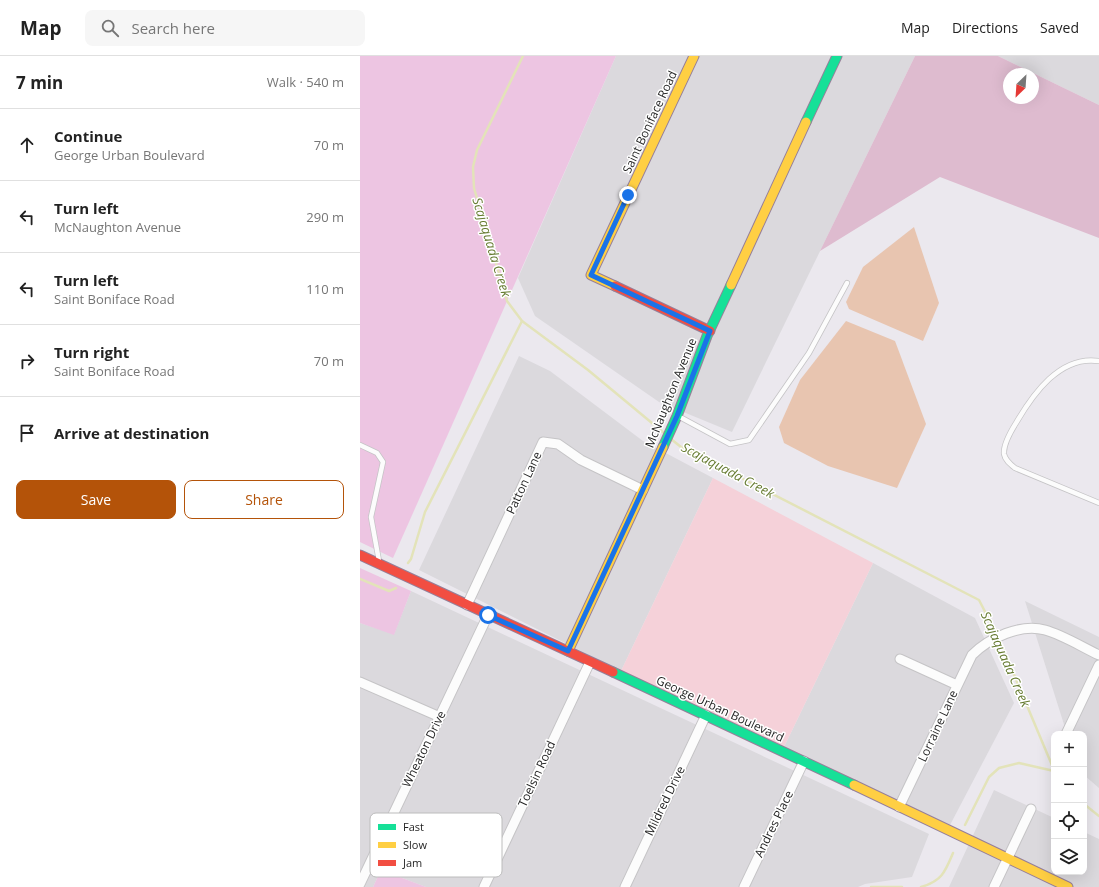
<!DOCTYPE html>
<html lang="en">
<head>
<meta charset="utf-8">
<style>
  :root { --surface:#fff; --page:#f6f6f6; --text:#222; --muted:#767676; --line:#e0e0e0; --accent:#b45309 }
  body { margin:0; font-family:"Open Sans",sans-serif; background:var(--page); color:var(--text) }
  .controls { position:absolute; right:12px; bottom:12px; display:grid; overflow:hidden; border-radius:8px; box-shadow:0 4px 16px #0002 }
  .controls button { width:36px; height:36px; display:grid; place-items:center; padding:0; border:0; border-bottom:1px solid var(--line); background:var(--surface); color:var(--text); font:20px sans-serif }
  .compass { position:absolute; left:643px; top:12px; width:36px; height:36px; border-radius:50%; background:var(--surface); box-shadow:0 4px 16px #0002; rotate:205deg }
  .stop { position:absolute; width:12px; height:12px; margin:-9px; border:3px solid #1a73e8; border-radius:50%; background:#fff }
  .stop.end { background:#1a73e8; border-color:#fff; box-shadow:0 1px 4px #0008 }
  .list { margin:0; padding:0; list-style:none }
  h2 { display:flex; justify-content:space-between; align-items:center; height:52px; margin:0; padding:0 16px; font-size:17px }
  h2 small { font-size:13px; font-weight:400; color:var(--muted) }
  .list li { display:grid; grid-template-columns:26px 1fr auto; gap:12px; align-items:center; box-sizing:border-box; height:72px; padding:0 16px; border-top:1px solid var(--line) }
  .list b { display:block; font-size:15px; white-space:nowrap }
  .list p { margin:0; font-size:13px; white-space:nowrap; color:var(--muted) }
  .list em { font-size:13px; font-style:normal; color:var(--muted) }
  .actions { display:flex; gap:8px; padding:12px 16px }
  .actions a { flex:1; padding:9px 0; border:1px solid var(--accent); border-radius:8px; text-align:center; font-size:14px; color:var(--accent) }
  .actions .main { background:var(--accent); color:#fff }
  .icon { flex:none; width:22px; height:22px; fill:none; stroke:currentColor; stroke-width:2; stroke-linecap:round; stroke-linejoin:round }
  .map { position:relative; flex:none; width:739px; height:831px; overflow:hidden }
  header { display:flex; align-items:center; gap:24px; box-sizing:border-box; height:56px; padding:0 20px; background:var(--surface); border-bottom:1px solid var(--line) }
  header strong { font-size:19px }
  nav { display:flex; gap:22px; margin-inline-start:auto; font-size:14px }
  .search { width:280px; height:36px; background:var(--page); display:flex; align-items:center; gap:10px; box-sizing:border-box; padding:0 14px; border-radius:8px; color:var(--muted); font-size:15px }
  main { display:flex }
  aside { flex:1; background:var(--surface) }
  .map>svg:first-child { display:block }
</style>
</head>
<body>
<header>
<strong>Map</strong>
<div class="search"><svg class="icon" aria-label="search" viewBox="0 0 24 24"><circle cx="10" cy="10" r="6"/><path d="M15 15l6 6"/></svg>Search here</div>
<nav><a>Map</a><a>Directions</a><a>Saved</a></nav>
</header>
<main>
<aside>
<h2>7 min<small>Walk · 540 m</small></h2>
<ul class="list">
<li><svg class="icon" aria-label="ahead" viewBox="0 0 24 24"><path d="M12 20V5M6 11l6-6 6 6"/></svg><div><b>Continue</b><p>George Urban Boulevard</p></div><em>70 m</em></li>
<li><svg class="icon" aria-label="left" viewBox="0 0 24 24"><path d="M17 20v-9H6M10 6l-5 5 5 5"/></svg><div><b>Turn left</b><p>McNaughton Avenue</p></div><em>290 m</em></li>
<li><svg class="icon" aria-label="left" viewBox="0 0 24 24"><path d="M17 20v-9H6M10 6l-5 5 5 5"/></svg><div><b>Turn left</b><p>Saint Boniface Road</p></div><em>110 m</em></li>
<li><svg class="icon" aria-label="right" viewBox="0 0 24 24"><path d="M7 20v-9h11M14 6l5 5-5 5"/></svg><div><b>Turn right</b><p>Saint Boniface Road</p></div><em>70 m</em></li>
<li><svg class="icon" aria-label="arrive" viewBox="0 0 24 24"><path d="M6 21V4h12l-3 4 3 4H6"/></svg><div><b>Arrive at destination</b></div></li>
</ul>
<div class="actions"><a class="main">Save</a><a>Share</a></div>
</aside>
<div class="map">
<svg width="739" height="831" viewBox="0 0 739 831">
  <rect width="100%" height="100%" fill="#ebe8ee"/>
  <g fill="#dbd9dd">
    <path d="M256,0H555L372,376L299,346L175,260L158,222Z"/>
    <path d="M638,0H739V49Z"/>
    <path d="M159,300L190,315L283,385L353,422L261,615L59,514Z"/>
    <path d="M513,507L615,562L654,647L590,769L424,691Z"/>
    <path d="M51,535L569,778L552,821L505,828L498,831H66L21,814L13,831H0V567L34,578Z"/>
    <path d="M665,545L739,581V732L724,719V678H707Z"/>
    <path d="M634,734L694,762V816H724V776L739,783V831H589Z"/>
  </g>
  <g fill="#edc5e2">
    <path d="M0,0H256L33,502L0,486Z"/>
    <path d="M0,512L51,535L34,579L0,567Z"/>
    <path d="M21,814L66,831H13Z"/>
  </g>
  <path fill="#debbcf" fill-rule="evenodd" d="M555,0H638L739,49V182L580,121L460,195ZM649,18H673V42H649Z"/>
  <path fill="#f5d1d9" d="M353,422L513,507L424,691L261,615Z"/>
  <g fill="#e8c5b0">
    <path d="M554,171L579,247L563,285L489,253L486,246L503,211Z"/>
    <path d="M486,265L535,285L566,368L537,432L468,410L424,387L419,371L440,324Z"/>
  </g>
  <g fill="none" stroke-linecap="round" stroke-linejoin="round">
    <g stroke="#e3e3b9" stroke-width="2.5">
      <path d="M163,0L117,94L113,111L114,132L147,245L162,265L228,314L304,377"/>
      <path d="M311,383L321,391L619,544L637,579"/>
      <path d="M48,507L51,503L65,456L162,265"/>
      <path d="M0,523L29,535L36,532"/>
      <path d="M639,583L694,714"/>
      <path d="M724,748L739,760"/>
      <path d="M605,769L629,721L639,712L659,707L694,715"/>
      <path d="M511,831H542"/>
      <path d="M561,831C582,825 585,816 593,797"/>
    </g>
    <g stroke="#c5c4c6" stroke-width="6">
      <g id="lane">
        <path d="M739,305C700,299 673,338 656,367C651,375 643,388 644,398C645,404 650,408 655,412L739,447"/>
        <path d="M318,360L370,388L389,384L449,297L487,227"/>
        <path d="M0,389L17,397L23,406L11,461L19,505"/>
      </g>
    </g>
    <g stroke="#c5c4c6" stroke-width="11">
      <g id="street">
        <path d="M107,549L183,386L198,388L221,404L283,434"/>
        <path d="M540,603L597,629"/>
        <path d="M0,626L80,661"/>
        <path d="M706,678L739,609"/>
        <path d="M539,751L612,599C629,582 661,567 685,574C703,579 722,591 739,599"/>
        <path d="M0,828L128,559"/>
        <path d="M124,831L230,606"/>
        <path d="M265,831L346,659"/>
        <path d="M384,831L444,705"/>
        <path d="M634,831L671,753"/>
      </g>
    </g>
    <g stroke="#967f99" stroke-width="11">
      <g id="fast">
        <path d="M446,66L477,0"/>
        <path d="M303,391L317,360L347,280L371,229"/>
        <path d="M253,616L494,729"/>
      </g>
    </g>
    <g stroke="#967f99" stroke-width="11">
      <g id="slow">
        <path d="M371,229L446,66"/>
        <path d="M255,230L231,219L334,0"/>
        <path d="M208,595L303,391"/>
        <path d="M494,729L708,831"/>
      </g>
    </g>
    <g stroke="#967f99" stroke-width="11">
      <g id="jam">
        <path d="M255,230L350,275"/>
        <path d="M0,499L253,616"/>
      </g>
    </g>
    <use href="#lane" stroke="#fcfcfc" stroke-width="4.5"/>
    <use href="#street" stroke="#fcfcfc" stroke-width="9"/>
    <use href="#fast" stroke="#16e098" stroke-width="9"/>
    <use href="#slow" stroke="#ffcf43" stroke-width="9"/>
    <use href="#jam" stroke="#f24e42" stroke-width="9"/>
  </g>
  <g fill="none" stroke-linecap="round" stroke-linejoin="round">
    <path stroke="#1a73e8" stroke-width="5" d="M128,559L208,595L317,360L350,275L231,219L268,139"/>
  </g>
  <g text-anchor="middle" stroke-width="3" stroke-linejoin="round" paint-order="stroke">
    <g font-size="12" fill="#1f1f1f" stroke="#fff">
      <text transform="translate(290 66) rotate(-65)" y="4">Saint Boniface Road</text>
      <text transform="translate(311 337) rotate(-68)" y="4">McNaughton Avenue</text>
      <text transform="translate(164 427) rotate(-65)" y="4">Patton Lane</text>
      <text transform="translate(360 653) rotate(25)" y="4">George Urban Boulevard</text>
      <text transform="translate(578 670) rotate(-65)" y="4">Lorraine Lane</text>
      <text transform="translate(64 693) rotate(-64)" y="4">Wheaton Drive</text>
      <text transform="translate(177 718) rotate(-65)" y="4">Toelsin Road</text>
      <text transform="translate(305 745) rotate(-64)" y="4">Mildred Drive</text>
      <text transform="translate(414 768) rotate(-64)" y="4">Andres Place</text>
    </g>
    <g font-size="13" font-style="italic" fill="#677c32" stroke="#fff">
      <text transform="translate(132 191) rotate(73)" y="5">Scajaquada Creek</text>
      <text transform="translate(368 414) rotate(28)" y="5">Scajaquada Creek</text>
      <text transform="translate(646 603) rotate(66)" y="5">Scajaquada Creek</text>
    </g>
  </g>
  <rect x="10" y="757" width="132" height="64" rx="6" fill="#fff" stroke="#bcbcbc" stroke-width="1"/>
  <rect x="18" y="768" width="18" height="6" fill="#16e098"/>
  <rect x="18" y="786" width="18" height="6" fill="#ffcf43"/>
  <rect x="18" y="804" width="18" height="6" fill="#f24e42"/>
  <g font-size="11" fill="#1f1f1f">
    <text x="43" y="775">Fast</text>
    <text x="43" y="793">Slow</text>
    <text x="43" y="811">Jam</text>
  </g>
</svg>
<div class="controls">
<button>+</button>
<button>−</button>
<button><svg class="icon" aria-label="locate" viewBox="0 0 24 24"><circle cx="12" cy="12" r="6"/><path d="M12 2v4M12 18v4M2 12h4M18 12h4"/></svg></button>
<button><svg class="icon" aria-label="layers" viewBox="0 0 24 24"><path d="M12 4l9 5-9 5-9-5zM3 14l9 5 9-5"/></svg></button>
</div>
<svg class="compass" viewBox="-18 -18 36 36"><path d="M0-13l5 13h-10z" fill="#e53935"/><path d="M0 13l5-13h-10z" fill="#767676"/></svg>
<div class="stop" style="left:128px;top:559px"></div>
<div class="stop end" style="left:268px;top:139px"></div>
</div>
</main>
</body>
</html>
